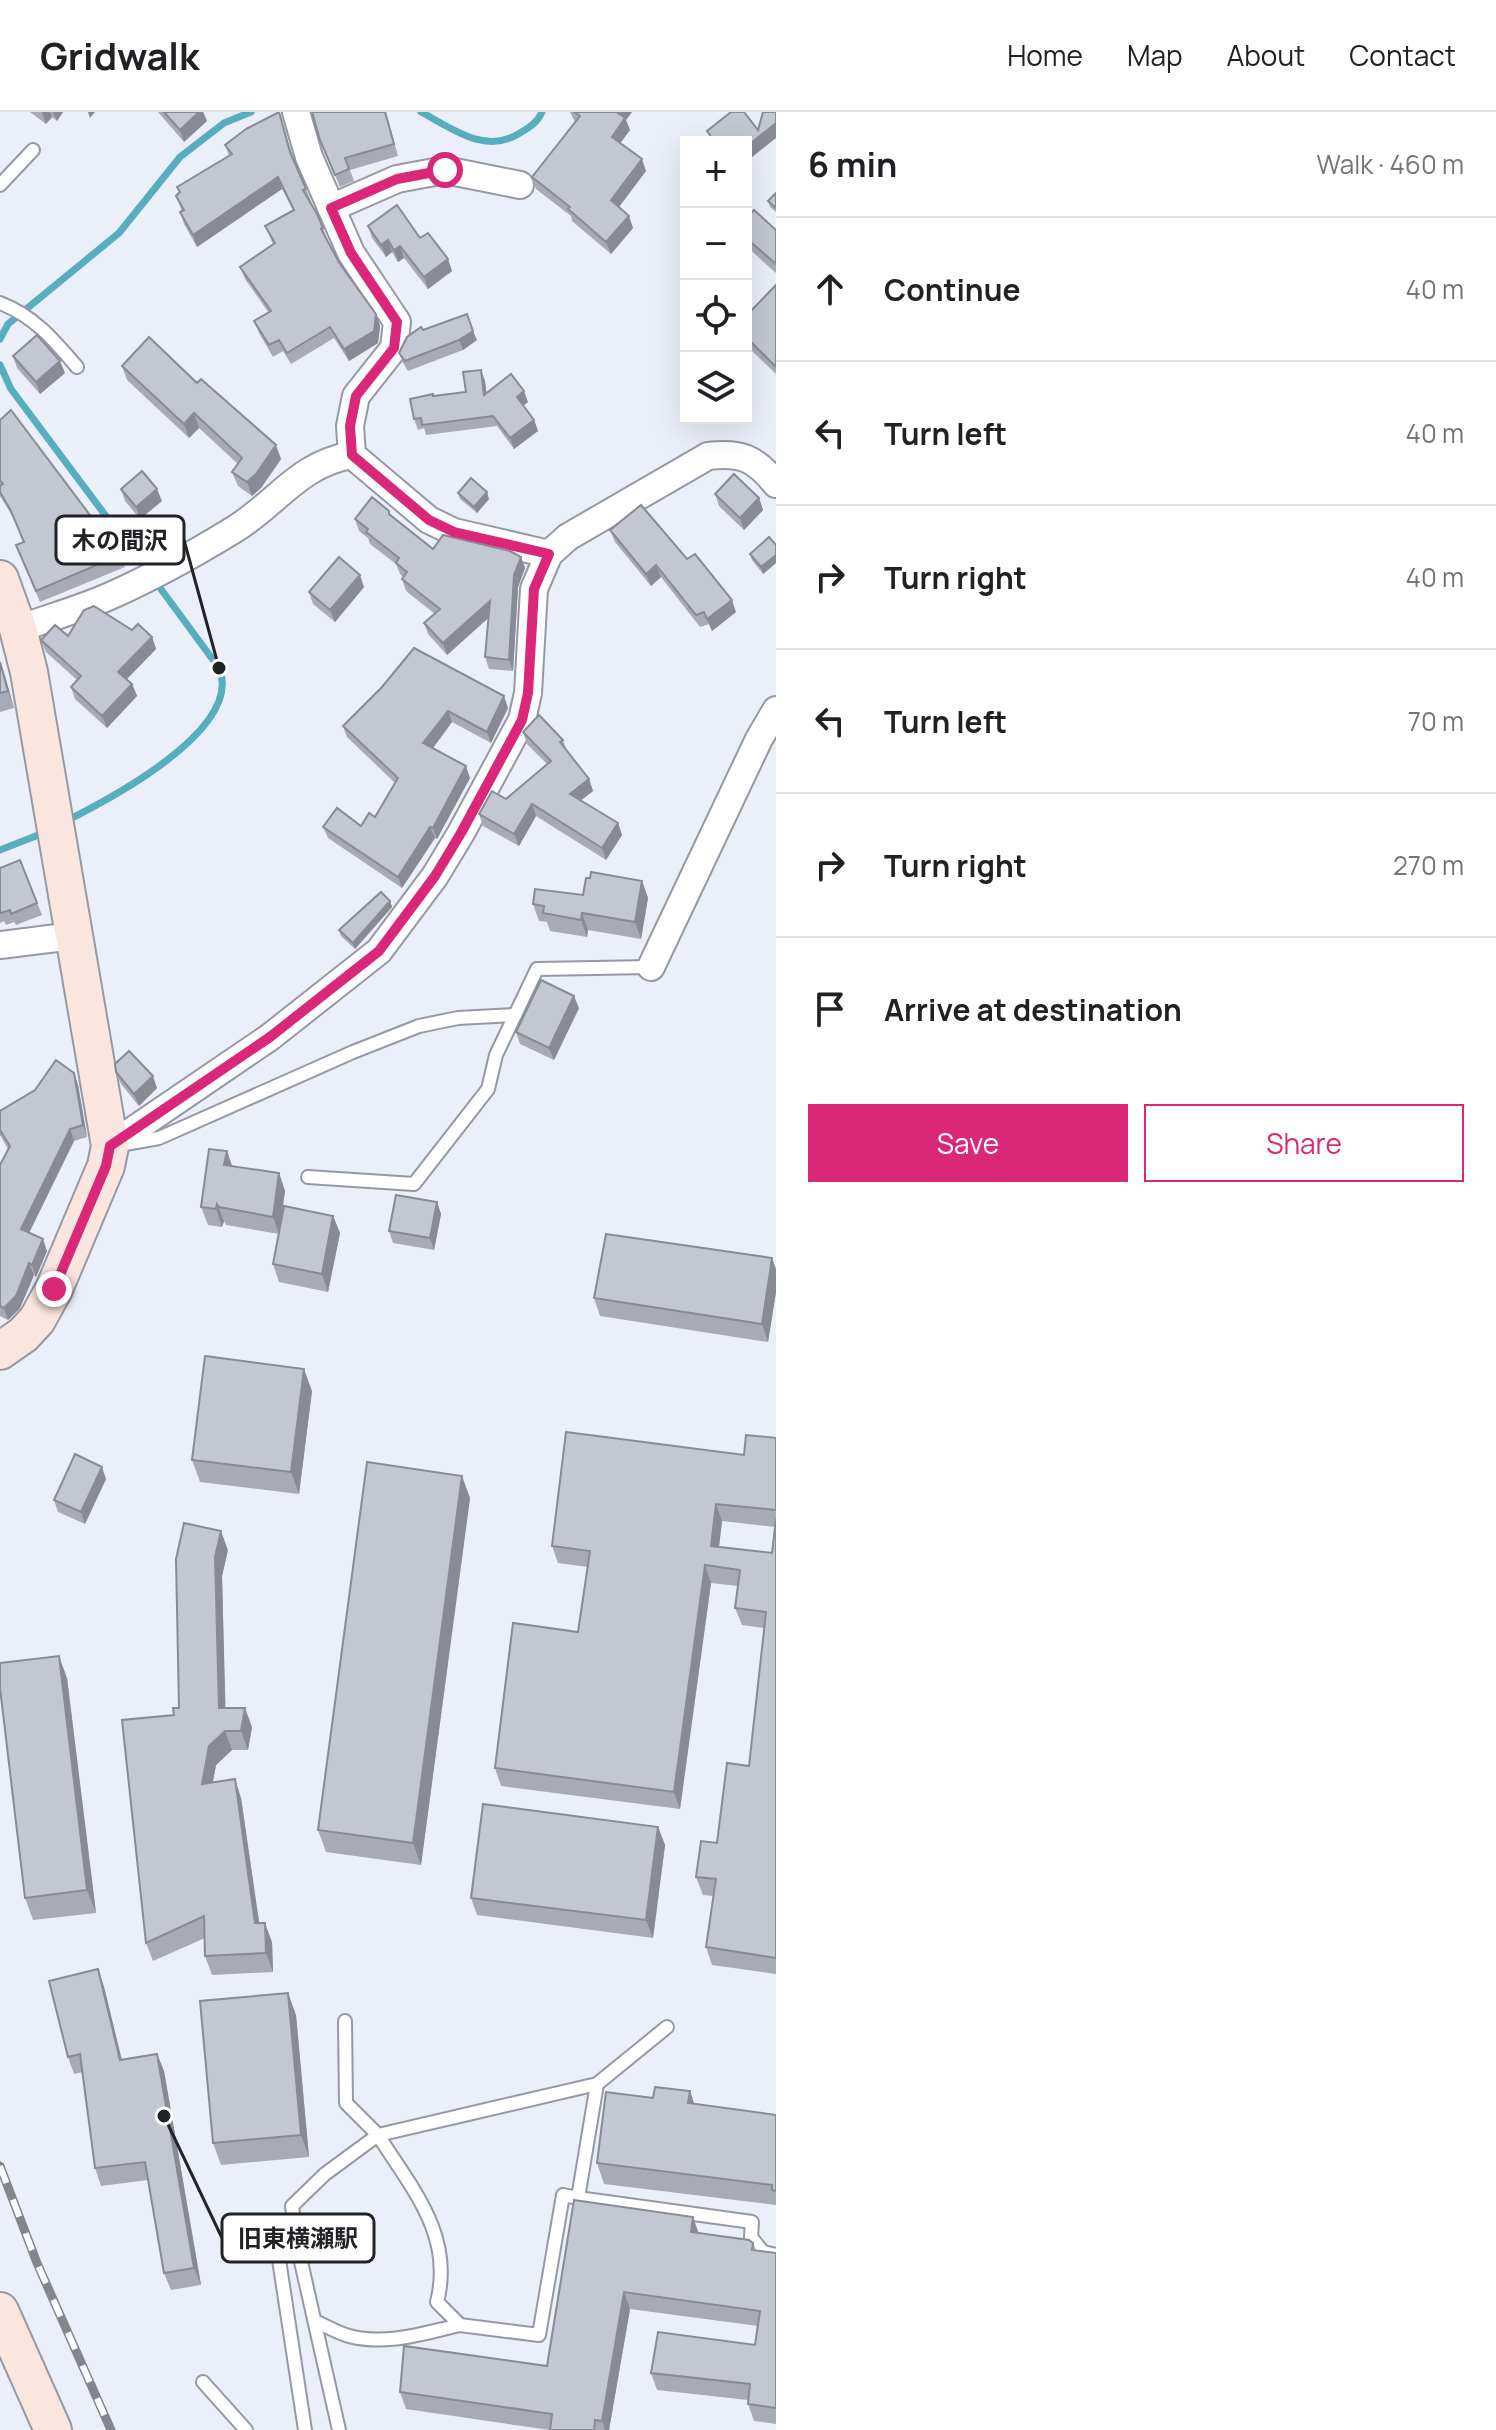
<!DOCTYPE html>
<html lang="en">
<head>
<meta charset="utf-8">
<style>
  :root { --surface:#fff; --page:#f2f2f2; --text:#202124; --muted:#757577; --line:#e0e0e0; --accent:#db2777 }
  body { margin:0; font-family:Manrope,"Noto Sans JP",sans-serif; background:var(--page); color:var(--text) }
  .controls { position:absolute; right:24px; top:24px; display:grid; overflow:hidden; border-radius:0px; box-shadow:0 8px 32px #0002 }
  .controls button { width:72px; height:72px; display:grid; place-items:center; padding:0; border:0; border-bottom:2px solid var(--line); background:var(--surface); color:var(--text); font:40px sans-serif }
  .stop { position:absolute; width:24px; height:24px; margin:-18px; border:6px solid #db2777; border-radius:50%; background:#fff }
  .stop.end { background:#db2777; border-color:#fff; box-shadow:0 2px 8px #0008 }
  .list { margin:0; padding:0; list-style:none }
  h2 { display:flex; justify-content:space-between; align-items:center; height:104px; margin:0; padding:0 32px; font-size:34px }
  h2 small { font-size:26px; font-weight:400; color:var(--muted) }
  .list li { display:grid; grid-template-columns:52px 1fr auto; gap:24px; align-items:center; box-sizing:border-box; height:144px; padding:0 32px; border-top:2px solid var(--line) }
  .list b { display:block; font-size:30px; white-space:nowrap }
  .list em { font-size:26px; font-style:normal; color:var(--muted) }
  .actions { display:flex; gap:16px; padding:24px 32px }
  .actions a { flex:1; padding:18px 0; border:2px solid var(--accent); border-radius:0px; text-align:center; font-size:28px; color:var(--accent) }
  .actions .main { background:var(--accent); color:#fff }
  .icon { flex:none; width:44px; height:44px; fill:none; stroke:currentColor; stroke-width:2; stroke-linecap:round; stroke-linejoin:round }
  .map { position:relative; flex:none; width:776px; height:2318px; overflow:hidden }
  header { display:flex; align-items:center; gap:48px; box-sizing:border-box; height:112px; padding:0 40px; background:var(--surface); border-bottom:2px solid var(--line) }
  header strong { font-size:38px }
  nav { display:flex; gap:44px; margin-inline-start:auto; font-size:28px }
  main { display:flex }
  aside { flex:1; background:var(--surface) }
  .map>svg:first-child { display:block }
</style>
</head>
<body>
<header>
<strong>Gridwalk</strong>
<nav><a>Home</a><a>Map</a><a>About</a><a>Contact</a></nav>
</header>
<main>
<div class="map">
<svg width="776" height="2318" viewBox="0 0 776 2318">
  <rect width="100%" height="100%" fill="#ebeffa"/>
  <g fill="none" stroke-linecap="round" stroke-linejoin="round">
    <g stroke="#56aebe" stroke-width="7">
      <path d="M421,0C453,17 485,43 520,21C530,15 537,11 542,0"/>
      <path d="M0,227L8,212L119,121L180,45L224,11L251,0"/>
      <path d="M0,253L11,277L147,459"/>
      <path d="M64,710C108,688 245,617 219,556L155,469"/>
      <path d="M0,738L46,720"/>
    </g>
    <g stroke="#9599a3" stroke-width="16">
      <g id="lane">
        <path d="M0,73L33,38"/>
        <path d="M0,191C34,204 54,228 77,255"/>
        <path d="M125,1032L159,1026L353,940L419,914L458,906L515,903"/>
        <path d="M308,1065L414,1072L488,977L496,943L537,857L651,855"/>
        <path d="M345,1909L346,1991L378,2023L597,1972L667,1915"/>
        <path d="M578,2086L752,2110L751,2125L763,2140L776,2143"/>
        <path d="M294,2112L274,2115L305,2318"/>
        <path d="M315,2209C326,2214 338,2221 349,2224C387,2234 424,2221 460,2213L437,2190C454,2123 412,2077 378,2023L325,2062L292,2094L297,2132L339,2318"/>
        <path d="M460,2213L539,2223L563,2083L578,2086L597,1972"/>
        <path d="M203,2270L246,2318"/>
      </g>
    </g>
    <g stroke="#9599a3" stroke-width="30">
      <g id="street">
        <path d="M296,0L309,45L351,141L397,210L394,236L356,284L350,314L352,343L429,408L454,420L549,442"/>
        <path d="M331,96L397,67L445,58L520,73"/>
        <path d="M18,517C48,506 81,497 110,484C153,465 196,441 235,417C277,391 299,352 352,343"/>
        <path d="M0,833L73,824"/>
        <path d="M651,855L759,627L776,598"/>
        <path d="M110,1034L270,925L379,839L435,764L461,721L522,608L528,581L534,477L549,442L568,425L708,344C741,340 755,346 776,372"/>
      </g>
    </g>
    <g stroke="#9599a3" stroke-width="40">
      <g id="secondary">
        <path d="M0,467L18,517L29,560L110,1034L106,1054L54,1177L37,1208L23,1223L0,1239"/>
        <path d="M0,2199L53,2318"/>
      </g>
    </g>
    <use href="#lane" stroke="#fff" stroke-width="12"/>
    <use href="#street" stroke="#fff" stroke-width="26"/>
    <use href="#secondary" stroke="#fbe6df" stroke-width="36"/>
    <g stroke="#83868d" stroke-width="9">
      <path id="rail" d="M0,2054L37,2151L111,2318"/>
    </g>
    <use href="#rail" stroke="#fff" stroke-width="6" stroke-dasharray="18" stroke-linecap="butt"/>
  </g>
  <g fill="#a8abb5" fill-rule="evenodd">
    <path d="M30,0H63L57,9L52,5L46,12Z"/>
    <path d="M158,0H203L207,9L184,30Z"/>
    <path d="M279,0L293,45L306,77L311,89H310L323,116L327,128L340,152L376,202L380,214L378,231L349,249L334,226L291,252L283,239L273,245L259,221L254,209L269,201L245,167L240,155L273,132L265,114L293,98L282,77L197,135L184,112L180,100L182,99L176,84L179,80L177,75L229,44L225,33Z"/>
    <path d="M386,0L398,44L350,58L354,69L340,75L320,28Z"/>
    <path d="M570,0H632L626,8L630,18L620,31L646,59L619,95L633,116L611,142L572,109L571,104L536,77L532,65L575,10Z"/>
    <path d="M776,81V100L770,95L768,89Z"/>
    <path d="M746,106L776,118V161L746,134Z"/>
    <path d="M368,114L420,126L452,159L428,177L404,146L398,150L392,140L386,145L372,126Z"/>
    <path d="M776,173V262L746,233V204Z"/>
    <path d="M423,218L477,228L463,238L408,259L403,251L399,241Z"/>
    <path d="M13,244L65,261L40,282L17,256Z"/>
    <path d="M122,254L281,347L261,376L252,384L238,374L232,360L238,352L199,316L189,326L127,268Z"/>
    <path d="M481,258L485,269L486,281L528,290L523,294L534,308L538,319L514,337L497,314L426,323L424,316L418,318L414,307L433,284L466,280Z"/>
    <path d="M0,308L120,443L125,455L40,490L16,433L24,430L16,410L0,384Z"/>
    <path d="M121,377L162,389L140,407L125,389Z"/>
    <path d="M458,381L489,387L477,401L460,387Z"/>
    <path d="M715,382L759,386L763,398L744,418L719,394Z"/>
    <path d="M389,399L391,404L433,437L521,445L525,456L518,475L513,559L489,557L485,545L488,506L447,543L428,522L424,511L435,502L406,479L402,467L403,465L400,462L396,452L370,432L368,426L359,419L355,407Z"/>
    <path d="M610,418L687,447L736,500L712,519L709,512L700,515L661,465L651,474L615,430Z"/>
    <path d="M776,433V451L763,462L752,448L750,442Z"/>
    <path d="M364,475L335,510L313,492L309,480Z"/>
    <path d="M132,518L152,525L156,537L127,567L132,572L137,584L107,616L75,587L71,575L77,568L46,540L41,528L68,524Z"/>
    <path d="M0,549L14,596L0,600Z"/>
    <path d="M382,575L508,596L491,631L452,610L432,636L470,666L437,727L435,726L402,776L328,726L323,715L361,714L375,705L395,671L347,625L343,614Z"/>
    <path d="M523,620L563,628L567,639L589,667L593,679L581,688L618,711L622,723L606,748L536,704L519,734L483,714L479,702L506,687L547,652L527,632Z"/>
    <path d="M20,748L42,803L16,813L14,810L6,813L4,809L0,811V756Z"/>
    <path d="M642,769L648,786L641,827L588,818L587,825L550,819L547,810L539,809L533,792L583,783Z"/>
    <path d="M390,789L392,795L355,837L341,824L339,818Z"/>
    <path d="M579,896L554,948L520,932L516,920Z"/>
    <path d="M116,960L157,976L139,994L121,972Z"/>
    <path d="M74,961L78,973L87,1025L74,1029L29,1121L47,1139L36,1165L34,1163L20,1196L8,1208L0,1204V1053L8,1037L0,1023V999Z"/>
    <path d="M227,1039L232,1054L279,1061L285,1079L280,1115L333,1104L340,1121L328,1180L279,1170L273,1152L279,1122L226,1113L224,1109L222,1115L208,1113L201,1095Z"/>
    <path d="M437,1090L441,1102L434,1138L393,1131L389,1119Z"/>
    <path d="M776,1157V1180L768,1230L600,1204L594,1186Z"/>
    <path d="M312,1279L299,1382L200,1370L192,1348Z"/>
    <path d="M776,1326V1862L712,1853L706,1835L713,1784L703,1783L696,1765L717,1731L749,1654L764,1516L742,1513L735,1496L738,1474L711,1471L680,1697L501,1674L495,1656L578,1520L588,1455L558,1451L552,1434L744,1343ZM722,1409L775,1415L772,1441L719,1435Z"/>
    <path d="M106,1367L85,1412L58,1400L54,1388Z"/>
    <path d="M470,1386L421,1753L326,1740L318,1718Z"/>
    <path d="M228,1438L222,1464L225,1596L252,1615L248,1638H232L216,1653L213,1670L241,1686L259,1811L272,1830L273,1860L212,1863L205,1844V1826L153,1849L146,1831L174,1603L179,1596Z"/>
    <path d="M67,1566L96,1801L33,1808L25,1786Z"/>
    <path d="M658,1715L665,1733L653,1826L477,1803L471,1786Z"/>
    <path d="M98,1857L104,1875L122,1948L157,1942L164,1959L201,2173L171,2178L164,2161L148,2068L101,2074L95,2056L83,1960L74,1962L68,1945Z"/>
    <path d="M296,1903L309,2045L221,2053L213,2031Z"/>
    <path d="M690,1979L694,1992L776,2003V2093L604,2072L597,2051L653,1986Z"/>
    <path d="M574,2088L699,2121L753,2131L756,2138L776,2141V2312L754,2309L748,2292V2288L657,2278L651,2261L755,2233L758,2214L630,2197L609,2318H550L406,2297L400,2280L547,2254Z"/>
  </g>
  <g fill="#888b93">
    <path d="M42,0H50L52,5L46,12Z"/>
    <path d="M53,0H63L57,9Z"/>
    <path d="M88,0H95L90,6Z"/>
    <path d="M199,0H203L207,9L184,30L180,18Z"/>
    <path d="M619,0H632L626,8L630,18L616,37L612,25Z"/>
    <path d="M776,11V26L746,50V35Z"/>
    <path d="M642,47L646,59L615,100L611,88Z"/>
    <path d="M278,65L282,77L197,135L193,123Z"/>
    <path d="M629,104L633,116L611,142L606,130Z"/>
    <path d="M388,128L392,140L386,145L381,133Z"/>
    <path d="M400,134L404,146L398,150L394,138Z"/>
    <path d="M448,147L452,159L428,177L424,165Z"/>
    <path d="M376,202L380,214L378,231L349,249L344,237Z"/>
    <path d="M473,219L477,228L463,238L459,228Z"/>
    <path d="M60,249L65,261L40,282L36,270Z"/>
    <path d="M481,258L485,269L488,294L484,283Z"/>
    <path d="M524,279L528,290L520,296L517,285Z"/>
    <path d="M194,301L199,316L189,326L184,312Z"/>
    <path d="M534,308L538,319L514,337L510,326Z"/>
    <path d="M276,333L281,347L261,376L252,384L247,370Z"/>
    <path d="M157,377L162,389L140,407L136,395Z"/>
    <path d="M487,380L489,387L477,401L474,395Z"/>
    <path d="M759,386L763,398L744,418L740,406Z"/>
    <path d="M776,443V451L763,462L761,455Z"/>
    <path d="M521,445L525,456L518,475L513,559L509,548L514,463Z"/>
    <path d="M656,453L661,465L651,474L646,462Z"/>
    <path d="M360,463L364,475L335,510L330,498Z"/>
    <path d="M732,488L736,500L712,519L707,507Z"/>
    <path d="M490,489L494,501L447,543L443,531Z"/>
    <path d="M152,525L156,537L122,572L118,560Z"/>
    <path d="M0,549L5,564L14,596L8,579Z"/>
    <path d="M132,572L137,584L107,616L102,604Z"/>
    <path d="M504,584L508,596L491,631L487,620Z"/>
    <path d="M448,599L452,610L428,643L423,631Z"/>
    <path d="M466,654L470,666L437,727L433,716Z"/>
    <path d="M589,667L593,679L574,694L570,682Z"/>
    <path d="M532,692L536,704L519,734L514,722Z"/>
    <path d="M618,711L622,723L606,748L602,736Z"/>
    <path d="M430,715L435,726L402,776L398,765Z"/>
    <path d="M642,769L648,786L641,827L635,810Z"/>
    <path d="M390,789L392,795L355,837L353,831Z"/>
    <path d="M582,801L588,818L587,825L581,808Z"/>
    <path d="M574,884L579,896L554,948L549,936Z"/>
    <path d="M74,961L78,973L87,1025L83,1013Z"/>
    <path d="M153,964L157,976L139,994L134,982Z"/>
    <path d="M70,1017L74,1029L25,1129L21,1117Z"/>
    <path d="M227,1039L233,1057L224,1053Z"/>
    <path d="M279,1061L285,1079L279,1122L273,1105Z"/>
    <path d="M437,1090L441,1102L434,1138L430,1126Z"/>
    <path d="M217,1092L224,1109L222,1115L216,1097Z"/>
    <path d="M333,1104L340,1121L328,1180L322,1162Z"/>
    <path d="M43,1127L47,1139L36,1165L32,1153Z"/>
    <path d="M772,1146L776,1157V1180L768,1230L762,1212Z"/>
    <path d="M29,1151L34,1163L20,1196L8,1208L4,1196Z"/>
    <path d="M304,1257L312,1279L299,1382L291,1360Z"/>
    <path d="M102,1355L106,1367L85,1412L81,1400Z"/>
    <path d="M462,1364L470,1386L421,1753L413,1731Z"/>
    <path d="M716,1392L722,1409L717,1451L711,1434Z"/>
    <path d="M221,1419L228,1438L222,1464L226,1615L219,1596L215,1445Z"/>
    <path d="M705,1453L711,1471L680,1697L674,1680Z"/>
    <path d="M59,1544L67,1566L96,1801L87,1778Z"/>
    <path d="M245,1596L252,1615L248,1638L241,1619Z"/>
    <path d="M225,1619L232,1638L216,1653L209,1690L202,1672L209,1634Z"/>
    <path d="M235,1667L241,1686L262,1830L255,1811Z"/>
    <path d="M658,1715L665,1733L653,1826L646,1808Z"/>
    <path d="M265,1811L272,1830L273,1860L266,1841Z"/>
    <path d="M98,1857L104,1875L126,1966L120,1948Z"/>
    <path d="M288,1881L296,1903L309,2045L301,2023Z"/>
    <path d="M157,1942L164,1959L201,2173L194,2156Z"/>
    <path d="M690,1979L697,2000L688,1991Z"/>
    <path d="M693,2105L699,2122L691,2120Z"/>
    <path d="M624,2180L630,2197L609,2318H605L602,2309Z"/>
  </g>
  <g fill="#c3c7d2" stroke="#888b93" stroke-width="2">
    <path d="M164,0H199L180,18Z"/>
    <path d="M279,0L290,40L306,77L303,78L317,102L323,116L321,117L340,152L376,202L374,219L344,237L330,215L287,241L279,228L269,233L254,209L271,199L240,155L275,131L265,114L294,98L278,65L193,123L180,100L184,98L176,84L180,80L177,75L232,42L225,33L246,17Z"/>
    <path d="M312,0H385L394,32L345,46L349,57L335,63L320,28Z"/>
    <path d="M574,0H619L618,1L625,6L612,25L642,47L611,88L629,104L606,130L568,97L570,95L532,65L580,4Z"/>
    <path d="M731,0H744L758,18L763,0H776V11L746,35V30H715L707,19Z"/>
    <path d="M776,81V96L768,89Z"/>
    <path d="M397,93L420,126L428,121L448,147L424,165L400,134L394,138L388,128L381,133L368,114Z"/>
    <path d="M754,98L776,118V152L746,126V106Z"/>
    <path d="M776,173V255L746,225V204Z"/>
    <path d="M467,202L473,219L459,228L405,249L399,241L407,225L421,215L423,218Z"/>
    <path d="M37,223L60,249L36,270L13,244Z"/>
    <path d="M149,225L197,271L201,267L276,333L256,362L247,370L232,360L242,346L194,301L184,312L122,254Z"/>
    <path d="M481,258L484,283L511,262L524,279L517,285L534,308L510,326L493,304L422,313L421,306L414,307L410,287L433,282V284L466,280L463,260Z"/>
    <path d="M11,298L120,443L36,479L16,433L24,430L11,399L0,380V374L3,372L0,368V308Z"/>
    <path d="M142,359L157,377L136,395L121,377Z"/>
    <path d="M734,362L759,386L740,406L715,382Z"/>
    <path d="M471,366L487,380L474,395L458,381Z"/>
    <path d="M372,385L389,399V402L433,437L443,423L510,439L521,445L514,463L509,548L485,545L490,489L443,531L424,511L440,497L402,467L407,460L396,451L399,446L366,420L368,417L355,407Z"/>
    <path d="M641,393L687,447L695,442L732,488L707,507L704,500L696,503L656,453L646,462L610,418Z"/>
    <path d="M769,425L776,433V443L761,455L750,442Z"/>
    <path d="M339,445L360,463L330,498L309,480Z"/>
    <path d="M94,494L132,518L138,512L152,525L118,560L132,572L102,604L71,575L81,564L41,528L55,513L68,524L84,498Z"/>
    <path d="M414,536L504,584L487,620L448,599L423,631L466,654L433,716L430,715L398,765L323,715L337,696L361,714L369,701L375,705L398,666L343,614L382,575Z"/>
    <path d="M0,550L8,579L0,581Z"/>
    <path d="M539,603L563,628L560,630L589,667L570,682L618,711L602,736L532,692L514,722L479,702L492,679L506,687L551,649L523,620Z"/>
    <path d="M20,748L37,791L11,802L10,798L1,801L0,798V756Z"/>
    <path d="M591,760L642,769L635,810L582,801L581,808L543,801L544,794L533,792L535,777L583,783L586,766H590Z"/>
    <path d="M381,780L390,789L353,831L339,818Z"/>
    <path d="M541,868L574,884L549,936L516,920Z"/>
    <path d="M129,939L153,964L134,982L116,960L115,952Z"/>
    <path d="M56,948L74,961L83,1013L70,1017L21,1117L43,1127L32,1153L29,1151L16,1184L4,1196L0,1194V1053L10,1034L0,1018V999L35,978Z"/>
    <path d="M209,1037L227,1039L224,1053L279,1061L273,1105L219,1095L217,1092L216,1097L201,1095Z"/>
    <path d="M396,1083L437,1090L430,1126L389,1119Z"/>
    <path d="M284,1094L333,1104L322,1162L273,1152Z"/>
    <path d="M606,1122L772,1146L762,1212L594,1186Z"/>
    <path d="M205,1244L304,1257L291,1360L192,1348Z"/>
    <path d="M566,1320L744,1343L746,1323L776,1326V1398L716,1392L711,1434L772,1441L776,1407V1846L706,1835L716,1767L696,1765L701,1729L717,1731L727,1651L749,1654L766,1500L735,1496L740,1458L705,1453L674,1680L495,1656L513,1511L578,1520L590,1439L552,1434Z"/>
    <path d="M75,1342L102,1355L81,1400L54,1388Z"/>
    <path d="M367,1350L462,1364L413,1731L318,1718Z"/>
    <path d="M184,1411L221,1419L215,1445L219,1596H245L241,1619H225L209,1634L202,1672L235,1667L255,1811H265L266,1841L205,1844L204,1804L146,1831L122,1608L174,1603L173,1596H179L176,1447Z"/>
    <path d="M59,1544L87,1778L25,1786L0,1576V1551Z"/>
    <path d="M483,1692L658,1715L646,1808L471,1786Z"/>
    <path d="M98,1857L120,1948L157,1942L194,2156L164,2161L145,2050L95,2056L80,1942L68,1945L49,1869Z"/>
    <path d="M288,1881L301,2023L213,2031L200,1889Z"/>
    <path d="M655,1975L690,1979L688,1991L776,2003V2079L772,2078V2073L597,2051L606,1980L653,1986Z"/>
    <path d="M574,2088L693,2105L691,2120L749,2128L753,2131L752,2138L776,2141V2296L748,2292L750,2272L651,2261L658,2220L755,2233L760,2199L624,2180L602,2309L595,2308L594,2318H550L552,2302L400,2280L404,2234L547,2254Z"/>
  </g>
  <g fill="none" stroke-linecap="round" stroke-linejoin="round">
    <path stroke="#db2777" stroke-width="10" d="M54,1177L106,1054L110,1034L270,925L379,839L435,764L461,721L522,608L528,581L534,477L549,442L454,420L429,408L352,343L350,314L356,284L394,236L397,210L351,141L331,96L397,67L445,58"/>
  </g>
  <path fill="none" stroke="#212326" stroke-width="3" d="M219 556L184 428M164 2004L222 2126"/>
  <g fill="#212326" stroke="#fff" stroke-width="3">
    <circle cx="219" cy="556" r="8"/>
    <circle cx="164" cy="2004" r="8"/>
  </g>
  <g fill="#fff" stroke="#212326" stroke-width="3">
    <rect x="56" y="404" width="128" height="48" rx="8"/>
    <rect x="222" y="2102" width="152" height="48" rx="8"/>
  </g>
  <g font-size="24" text-anchor="middle" font-weight="bold" fill="#212326">
    <text x="120" y="437">木の間沢</text>
    <text x="298" y="2135">旧東横瀬駅</text>
  </g>
</svg>
<div class="controls">
<button>+</button>
<button>−</button>
<button><svg class="icon" aria-label="locate" viewBox="0 0 24 24"><circle cx="12" cy="12" r="6"/><path d="M12 2v4M12 18v4M2 12h4M18 12h4"/></svg></button>
<button><svg class="icon" aria-label="layers" viewBox="0 0 24 24"><path d="M12 4l9 5-9 5-9-5zM3 14l9 5 9-5"/></svg></button>
</div>
<div class="stop" style="left:445px;top:58px"></div>
<div class="stop end" style="left:54px;top:1177px"></div>
</div>
<aside>
<h2>6 min<small>Walk · 460 m</small></h2>
<ul class="list">
<li><svg class="icon" aria-label="ahead" viewBox="0 0 24 24"><path d="M12 20V5M6 11l6-6 6 6"/></svg><div><b>Continue</b></div><em>40 m</em></li>
<li><svg class="icon" aria-label="left" viewBox="0 0 24 24"><path d="M17 20v-9H6M10 6l-5 5 5 5"/></svg><div><b>Turn left</b></div><em>40 m</em></li>
<li><svg class="icon" aria-label="right" viewBox="0 0 24 24"><path d="M7 20v-9h11M14 6l5 5-5 5"/></svg><div><b>Turn right</b></div><em>40 m</em></li>
<li><svg class="icon" aria-label="left" viewBox="0 0 24 24"><path d="M17 20v-9H6M10 6l-5 5 5 5"/></svg><div><b>Turn left</b></div><em>70 m</em></li>
<li><svg class="icon" aria-label="right" viewBox="0 0 24 24"><path d="M7 20v-9h11M14 6l5 5-5 5"/></svg><div><b>Turn right</b></div><em>270 m</em></li>
<li><svg class="icon" aria-label="arrive" viewBox="0 0 24 24"><path d="M6 21V4h12l-3 4 3 4H6"/></svg><div><b>Arrive at destination</b></div></li>
</ul>
<div class="actions"><a class="main">Save</a><a>Share</a></div>
</aside>
</main>
</body>
</html>
